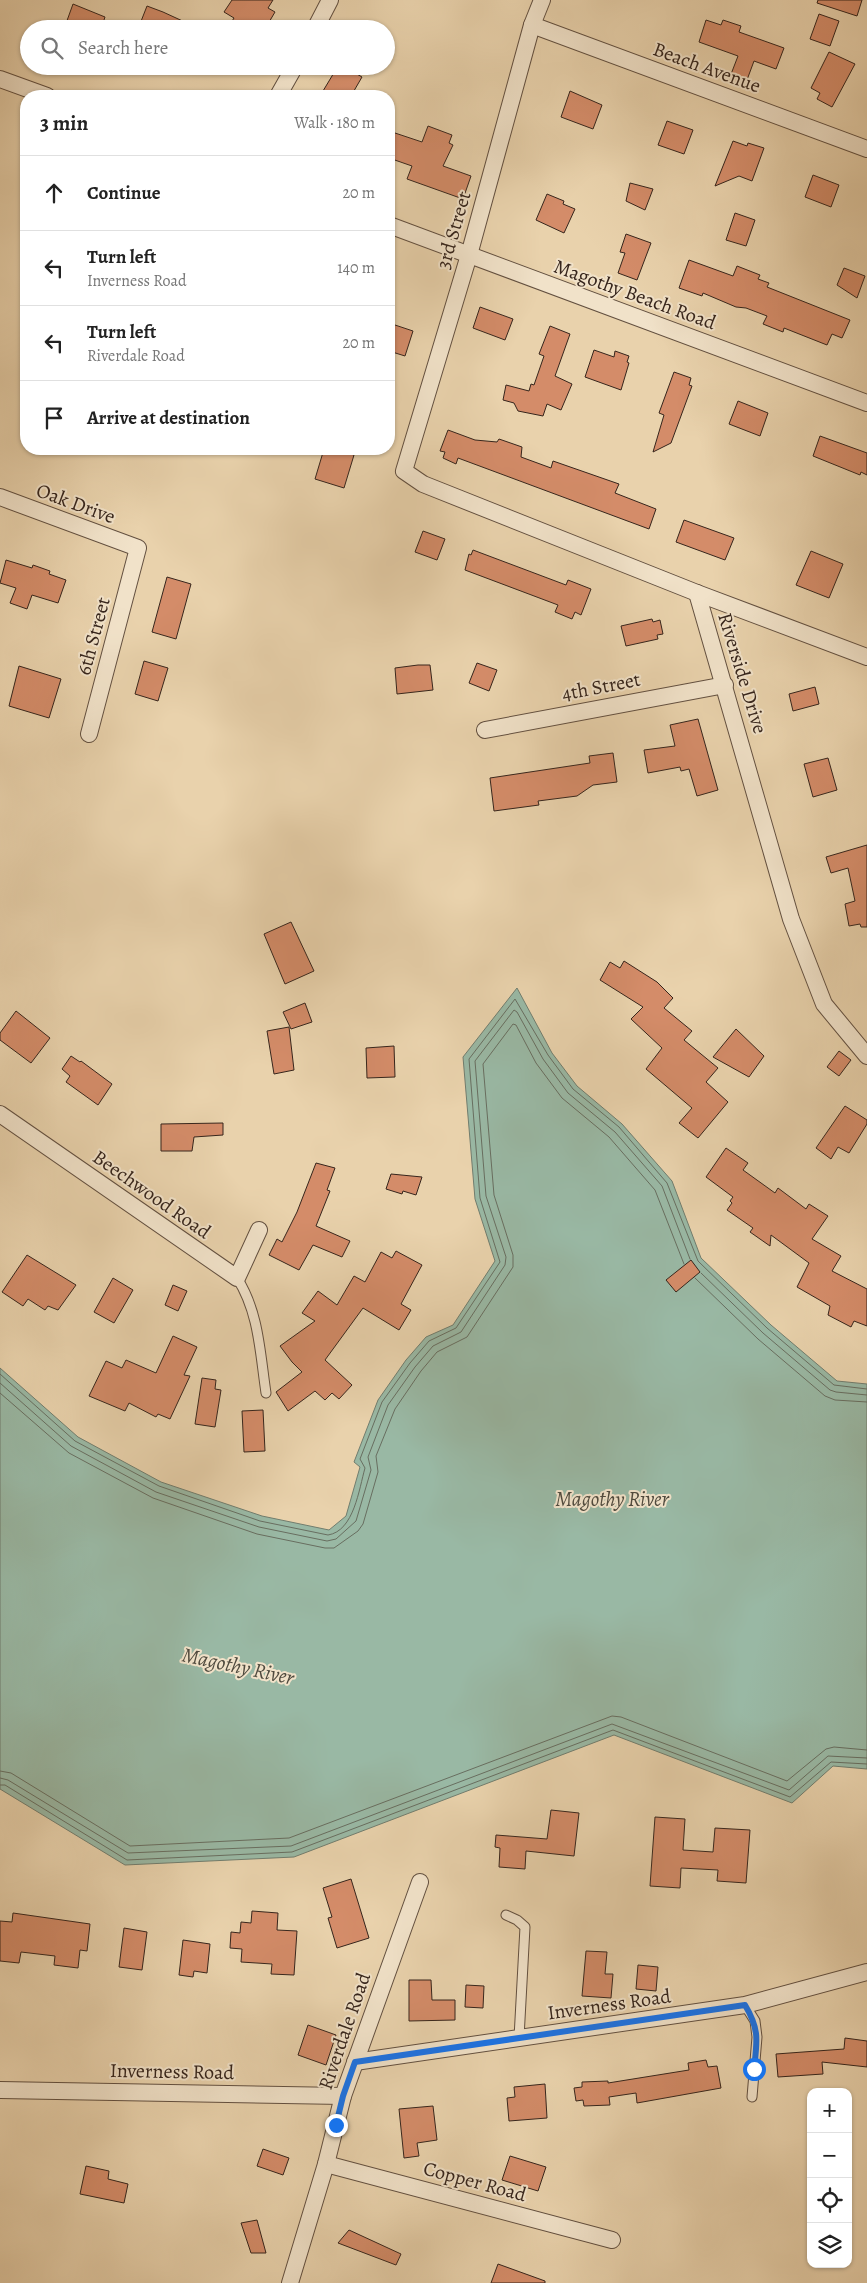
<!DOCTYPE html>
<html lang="en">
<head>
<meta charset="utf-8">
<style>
  :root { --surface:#fff; --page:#f6f6f6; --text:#222; --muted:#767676; --line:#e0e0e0 }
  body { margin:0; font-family:Alegreya,serif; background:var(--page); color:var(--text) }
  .controls { position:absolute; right:15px; bottom:15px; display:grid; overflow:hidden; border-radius:10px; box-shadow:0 1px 4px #0004 }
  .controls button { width:45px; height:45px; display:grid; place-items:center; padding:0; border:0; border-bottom:1px solid var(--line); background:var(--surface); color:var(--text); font:25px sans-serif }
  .stop { position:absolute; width:15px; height:15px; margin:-11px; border:4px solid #1a73e8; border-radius:50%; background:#fff }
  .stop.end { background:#1a73e8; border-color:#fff; box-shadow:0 1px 5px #0008 }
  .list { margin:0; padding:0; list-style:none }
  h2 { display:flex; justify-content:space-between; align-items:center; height:65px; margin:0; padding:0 20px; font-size:21px }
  h2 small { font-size:16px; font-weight:400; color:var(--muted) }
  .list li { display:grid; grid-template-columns:32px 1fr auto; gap:15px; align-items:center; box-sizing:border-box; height:75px; padding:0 20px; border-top:1px solid var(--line) }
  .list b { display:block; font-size:19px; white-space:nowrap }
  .list p { margin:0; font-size:16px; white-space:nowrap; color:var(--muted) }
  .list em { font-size:16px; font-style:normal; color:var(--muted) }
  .icon { flex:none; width:28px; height:28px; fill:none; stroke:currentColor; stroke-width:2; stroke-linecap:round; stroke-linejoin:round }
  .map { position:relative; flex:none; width:867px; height:2283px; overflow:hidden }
  .search { position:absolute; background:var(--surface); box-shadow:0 1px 4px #0004; left:20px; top:20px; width:375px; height:55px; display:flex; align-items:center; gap:12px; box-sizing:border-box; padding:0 18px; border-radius:28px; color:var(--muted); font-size:19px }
  .panel { position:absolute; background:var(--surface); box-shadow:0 1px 4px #0004; left:20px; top:90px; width:375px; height:365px; border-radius:20px }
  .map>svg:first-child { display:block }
</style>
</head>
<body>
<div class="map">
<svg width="867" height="2283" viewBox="0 0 867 2283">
  <rect width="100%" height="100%" fill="#e9d2ac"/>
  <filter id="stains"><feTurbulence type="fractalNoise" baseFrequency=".004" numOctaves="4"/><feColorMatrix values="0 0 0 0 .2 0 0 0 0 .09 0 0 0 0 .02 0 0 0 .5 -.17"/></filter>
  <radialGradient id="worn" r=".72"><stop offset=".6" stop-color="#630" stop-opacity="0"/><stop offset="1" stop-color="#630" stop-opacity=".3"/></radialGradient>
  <path fill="#99b8a4" stroke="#717d6e" d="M517,988L552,1053L577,1086L622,1124L672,1181L701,1258L771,1325L837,1381L867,1384V1769L833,1766L792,1803L614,1735L294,1857L125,1865L0,1789V1368L78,1437L161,1482L262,1516L329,1530L346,1516L360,1467L354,1462L378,1400L406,1360L426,1337L453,1325L495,1261L475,1199L463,1057Z"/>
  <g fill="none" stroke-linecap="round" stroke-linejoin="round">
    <g stroke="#686e60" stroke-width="1">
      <path d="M701,1273L763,1333L830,1390L836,1392L867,1395"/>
      <path d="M695,1278L758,1339L825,1396L835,1400L867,1402"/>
      <path d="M0,1374L75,1441L159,1486L260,1521L328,1535C354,1531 359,1489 365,1468L360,1459L382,1402L410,1363L429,1341L456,1328L500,1262L480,1198L469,1059L515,999L548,1055L573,1089L619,1127L667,1183L698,1261L767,1328L834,1385L867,1389"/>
      <path d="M0,1383L71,1446L156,1492L259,1527L327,1541L336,1539L356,1521L371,1470L368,1457L388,1405L415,1367L433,1346L461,1332L505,1265L506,1257L486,1196L475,1061L514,1010L517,1012L543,1059L568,1093L615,1132L662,1186L690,1259"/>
      <path d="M0,1393L69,1453L153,1498L257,1534L325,1548H334L358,1531L363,1524L378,1472L376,1456L395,1409L421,1371L437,1352L467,1337L513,1267V1255L494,1195L483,1064L513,1024L516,1025L536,1063L562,1098L609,1137L655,1190L684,1264"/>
      <path d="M0,1771L11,1773L130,1846L289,1838L612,1716L621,1717L787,1781L826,1749L834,1747L867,1750"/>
      <path d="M0,1778L8,1780L128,1853L291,1846L612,1724L789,1790L828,1756L867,1758"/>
      <path d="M0,1785H5L127,1860L292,1852L613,1730L790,1797L831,1762L867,1764"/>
    </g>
  </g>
  <g fill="#d48c69" stroke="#36251c">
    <path d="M232,0H273L268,8L275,12L265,29H227L234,18L224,12Z"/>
    <path d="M818,0H862L857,16L817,3Z"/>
    <path d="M73,4L105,17L101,29H64Z"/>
    <path d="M147,6L163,12L200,29H138Z"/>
    <path d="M819,14L839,21L830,46L810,39Z"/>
    <path d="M706,20L721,25L723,20L741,26L739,32L784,48L776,69L754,61L744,88L728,82L738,56L699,42Z"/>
    <path d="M829,52L855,64L832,107L817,99L820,93L811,88Z"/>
    <path d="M338,66H343L362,77L351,96H320Z"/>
    <path d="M570,91L602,105L593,129L561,117Z"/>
    <path d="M667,121L693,130L684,154L658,145Z"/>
    <path d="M428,126L452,135L449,143L453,145L443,166L471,176L463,199L407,179L412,166L389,158V131L422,142Z"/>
    <path d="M733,141L747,146L748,143L764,148L752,181L739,176L715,186Z"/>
    <path d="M813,175L839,185L831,207L805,197Z"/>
    <path d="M630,183L653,189L645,210L626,201Z"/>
    <path d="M547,194L564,201L563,204L575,209L564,233L536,220Z"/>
    <path d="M735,213L755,220L746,246L726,240Z"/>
    <path d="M626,234L651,243L637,280L618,273L625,253L620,252Z"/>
    <path d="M689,260L733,276L737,266L760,275L758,279L769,283L767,287L850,320L842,338L832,334L827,345L784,328L783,332L763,324L767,316L746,308L736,307L703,293L702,296L679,288Z"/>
    <path d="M844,268L865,276L857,298L837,285Z"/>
    <path d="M480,307L513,319L505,340L473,328Z"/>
    <path d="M389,323L413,331L405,356L389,351Z"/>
    <path d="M550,326L570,334L555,376L572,384L561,410L547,404L543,416L518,411L514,403L503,400L506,385L529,391L531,384L534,385L544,356L539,354Z"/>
    <path d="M594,350L614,357L615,351L629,356L627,362L629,363L621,390L585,377Z"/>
    <path d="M674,372L691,378L689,385L692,386L671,443L653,452L664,415L659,413Z"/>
    <path d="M738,401L768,413L760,436L729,424Z"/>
    <path d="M448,430L475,440L497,442L499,439L522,447L521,457L551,468L553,461L619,484L615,493L656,509L649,529L458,458L456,464L443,458L445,452L440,451Z"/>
    <path d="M820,436L867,453V475L861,472L860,475L813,456Z"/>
    <path d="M324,449H333L354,455L344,488L315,479Z"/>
    <path d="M684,520L734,538L725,560L676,542Z"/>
    <path d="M423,531L445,539L437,560L415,552Z"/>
    <path d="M473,550L566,585L568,580L591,589L581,615L575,612L572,619L555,612L558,605L465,570L469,554L471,555Z"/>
    <path d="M811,551L843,564L829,598L796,585Z"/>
    <path d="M6,560L32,568L33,565L50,571L49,574L66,580L58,603L32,595L27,609L10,603L16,588L0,583Z"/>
    <path d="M167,577L191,584L176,639L152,632Z"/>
    <path d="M652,619L653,622L660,620L663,634L657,635L658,639L626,646L621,626Z"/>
    <path d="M144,661L168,668L158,701L135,694Z"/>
    <path d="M477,663L497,670L489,691L469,683Z"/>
    <path d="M418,665H430L433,690L397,694L395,668Z"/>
    <path d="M19,666L61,679L49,718L9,706Z"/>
    <path d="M815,687L819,704L793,711L789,694Z"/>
    <path d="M698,719L718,790L697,796L689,769L681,771L680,767L648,773L644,750L675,746L670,725Z"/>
    <path d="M613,753L617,782L593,785L577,796L538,801L539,805L494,811L490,778L590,763L589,756Z"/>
    <path d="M828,758L837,790L813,797L804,764Z"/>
    <path d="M867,845V927H861L860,924L849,926L845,904L855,901L848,868L831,873L826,857Z"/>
    <path d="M291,922L314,971L285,984L264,934Z"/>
    <path d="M624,961L657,982L673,998L664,1008L692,1031L684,1040L718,1068L706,1082L728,1102L698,1138L679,1123L692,1108L646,1069L662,1048L631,1019L643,1007L600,980L610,962L620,968Z"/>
    <path d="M305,1003L312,1022L291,1029L283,1012Z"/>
    <path d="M16,1011L50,1038L31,1063L0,1040V1033Z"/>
    <path d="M289,1027L294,1070L274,1074L267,1031Z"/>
    <path d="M736,1029L764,1056L749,1077L713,1057Z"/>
    <path d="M394,1046L395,1077L367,1078L366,1048Z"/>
    <path d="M839,1051L851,1060L839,1076L827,1067Z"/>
    <path d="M71,1056L80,1062L81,1061L112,1084L98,1105L66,1082L70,1076L62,1069Z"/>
    <path d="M845,1106L867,1120V1124L849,1153L838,1147L831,1159L816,1148Z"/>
    <path d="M223,1123V1135L194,1137L192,1151H161V1124Z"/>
    <path d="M726,1148L748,1163L743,1170L775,1193L778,1188L806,1209L809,1204L828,1216L812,1239L841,1256L832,1271L867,1289V1326L854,1321L851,1327L828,1315L830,1306L797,1287L809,1263L771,1235L770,1246L750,1232L753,1228L727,1210L732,1203L730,1201L733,1197L706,1177Z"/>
    <path d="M316,1163L335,1168L327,1190L330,1191L316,1226L350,1241L342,1257L313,1245L299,1270L269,1255L277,1239L282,1242L297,1212Z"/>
    <path d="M391,1174L422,1177L416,1195L403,1191L402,1194L386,1189Z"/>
    <path d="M396,1251L422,1265L401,1304L411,1310L399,1330L363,1308L325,1360L352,1385L339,1399L332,1393L325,1400L315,1391L288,1411L276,1392L302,1372L292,1362L280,1346L315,1321L302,1313L318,1291L337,1305L354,1276L365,1282L381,1252L392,1258Z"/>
    <path d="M27,1255L76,1285L58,1310L48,1306L45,1310L28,1299L23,1306L2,1292Z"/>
    <path d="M691,1260L700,1272L676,1292L666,1280Z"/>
    <path d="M113,1278L133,1290L114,1323L94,1312Z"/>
    <path d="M173,1285L187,1291L178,1311L165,1305Z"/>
    <path d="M173,1336L197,1347L184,1375L190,1376L170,1419L158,1414L156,1417L129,1403L125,1411L89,1396L106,1361L122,1368L126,1360L156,1373Z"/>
    <path d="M202,1378L216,1380L215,1389L221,1390L215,1427L195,1424Z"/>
    <path d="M263,1410L265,1451L244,1452L242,1411Z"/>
    <path d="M551,1810L579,1813L574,1856L526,1851L525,1869L499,1867L500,1848L495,1847L496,1835L547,1839Z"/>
    <path d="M655,1817L685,1819L683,1850L713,1852L715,1828L750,1830L746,1883L717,1881L718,1870L681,1868L680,1888L650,1886Z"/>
    <path d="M351,1879L369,1938L337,1948L328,1918L332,1917L323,1888Z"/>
    <path d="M252,1911L278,1913L277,1930L297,1931L294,1975L271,1974L272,1964L241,1962L242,1949L230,1948L231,1932L240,1933L241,1922L251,1923Z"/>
    <path d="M13,1913L90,1924L87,1951L80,1950L78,1968L54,1965L55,1956L21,1952L19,1963L0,1961V1921L12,1922Z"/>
    <path d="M124,1928L147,1932L142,1970L119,1967Z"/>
    <path d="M183,1940L210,1944L207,1973L194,1971L193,1977L179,1975Z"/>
    <path d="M586,1951L607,1952L605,1974H613L611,1998L582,1996Z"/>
    <path d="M638,1965L658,1967L656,1991L636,1989Z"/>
    <path d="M409,1980H431L432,2000H455V2020L409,2021Z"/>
    <path d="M466,1985L484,1986L483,2008L465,2007Z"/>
    <path d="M308,2025L336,2035L326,2065L298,2055Z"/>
    <path d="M845,2038L867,2041V2067L822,2062L823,2074L778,2077L776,2054L844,2049Z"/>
    <path d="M706,2060L708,2067L717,2066L721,2088L637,2103L636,2093L609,2097L610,2105L584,2106L583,2100L576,2101L574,2088L582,2087V2082L608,2081V2083L689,2070L688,2063Z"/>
    <path d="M545,2084L547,2118L509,2121L507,2098L515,2097L514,2087Z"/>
    <path d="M433,2106L437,2140L417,2143L419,2156L404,2158L399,2109Z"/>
    <path d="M263,2149L289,2158L283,2175L257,2166Z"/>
    <path d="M510,2156L546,2167L538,2191L502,2180Z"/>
    <path d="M86,2166L109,2171L108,2179L128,2184L124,2203L80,2194Z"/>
    <path d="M257,2220L266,2253H251L241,2223Z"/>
    <path d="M349,2230L401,2254L396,2265L338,2243Z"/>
    <path d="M498,2264L545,2281V2283H491Z"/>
  </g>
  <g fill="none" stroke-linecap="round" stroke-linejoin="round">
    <g stroke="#635040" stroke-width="11">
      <g id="service">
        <path d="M237,1278C259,1312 260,1353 266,1393"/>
        <path d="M506,1915L517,1920L525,1927L519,2038"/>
        <path d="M745,2005L755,2021L757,2037L752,2097"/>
      </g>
    </g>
    <g stroke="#635040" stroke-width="18">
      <g id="minor">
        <path d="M542,0L532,25L469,255L404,471L423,484L697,593L867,657"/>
        <path d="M532,25L867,149"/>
        <path d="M315,29L330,0"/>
        <path d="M0,79L47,96"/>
        <path d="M278,96L295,66"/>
        <path d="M389,225L867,403"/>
        <path d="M0,497L138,548L89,734"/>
        <path d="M697,593L791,919L824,1004L867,1056"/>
        <path d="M485,730L725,685"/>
        <path d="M0,1114L237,1278L259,1230"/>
        <path d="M355,2062L745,2005L867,1972"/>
        <path d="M0,2090L343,2096"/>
        <path d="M326,2164L612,2240"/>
        <path d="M290,2283L326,2164L343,2096L420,1882"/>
      </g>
    </g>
    <use href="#service" stroke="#f1e2c9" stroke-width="9"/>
    <use href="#minor" stroke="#f1e2c9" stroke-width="16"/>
  </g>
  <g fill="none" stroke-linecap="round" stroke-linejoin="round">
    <path stroke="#1a73e8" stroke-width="6" d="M336,2125L343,2096L355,2062L745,2005C760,2030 757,2041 754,2069"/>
  </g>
  <g text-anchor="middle" stroke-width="4" stroke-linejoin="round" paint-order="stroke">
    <g font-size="20" fill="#36251c" stroke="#f1e2c9">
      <text transform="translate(707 67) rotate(20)" y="7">Beach Avenue</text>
      <text transform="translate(453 230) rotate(-74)" y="7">3rd Street</text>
      <text transform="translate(635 294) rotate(20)" y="7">Magothy Beach Road</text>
      <text transform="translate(76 503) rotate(20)" y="7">Oak Drive</text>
      <text transform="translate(93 636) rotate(-75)" y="7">6th Street</text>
      <text transform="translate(743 673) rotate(73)" y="7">Riverside Drive</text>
      <text transform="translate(601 686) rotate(-11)" y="7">4th Street</text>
      <text transform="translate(152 1194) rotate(35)" y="7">Beechwood Road</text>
      <text transform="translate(609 2004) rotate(-8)" y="7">Inverness Road</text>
      <text transform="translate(344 2031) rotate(-71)" y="7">Riverdale Road</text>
      <text transform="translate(172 2071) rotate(1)" y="7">Inverness Road</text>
      <text transform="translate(475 2181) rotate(15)" y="7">Copper Road</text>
    </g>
    <g font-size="21" font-style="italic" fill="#4f4a3e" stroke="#f1e2c9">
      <text x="612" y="1506">Magothy River</text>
      <text transform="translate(238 1666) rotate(12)" y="7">Magothy River</text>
    </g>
  </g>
  <rect width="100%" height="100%" filter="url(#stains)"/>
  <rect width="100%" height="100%" fill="url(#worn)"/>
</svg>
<div class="controls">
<button>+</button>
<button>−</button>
<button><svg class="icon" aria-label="locate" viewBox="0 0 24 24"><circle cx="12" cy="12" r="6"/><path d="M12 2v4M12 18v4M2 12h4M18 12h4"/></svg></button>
<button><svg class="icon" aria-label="layers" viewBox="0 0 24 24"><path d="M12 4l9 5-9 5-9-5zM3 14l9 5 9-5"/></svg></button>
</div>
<div class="stop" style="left:754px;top:2069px"></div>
<div class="stop end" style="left:336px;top:2125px"></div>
<div class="search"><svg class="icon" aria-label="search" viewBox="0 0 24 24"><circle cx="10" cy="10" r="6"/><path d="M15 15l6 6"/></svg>Search here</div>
<section class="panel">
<h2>3 min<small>Walk · 180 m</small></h2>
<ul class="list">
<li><svg class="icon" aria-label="ahead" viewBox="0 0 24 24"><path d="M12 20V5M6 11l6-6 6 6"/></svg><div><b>Continue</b></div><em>20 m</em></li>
<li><svg class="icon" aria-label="left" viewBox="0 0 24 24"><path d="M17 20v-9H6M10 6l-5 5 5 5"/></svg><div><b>Turn left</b><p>Inverness Road</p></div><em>140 m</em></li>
<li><svg class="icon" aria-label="left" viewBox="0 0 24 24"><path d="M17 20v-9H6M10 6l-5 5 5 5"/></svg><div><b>Turn left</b><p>Riverdale Road</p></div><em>20 m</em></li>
<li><svg class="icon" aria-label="arrive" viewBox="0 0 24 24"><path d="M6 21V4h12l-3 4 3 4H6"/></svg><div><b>Arrive at destination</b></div></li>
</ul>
</section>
</div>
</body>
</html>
